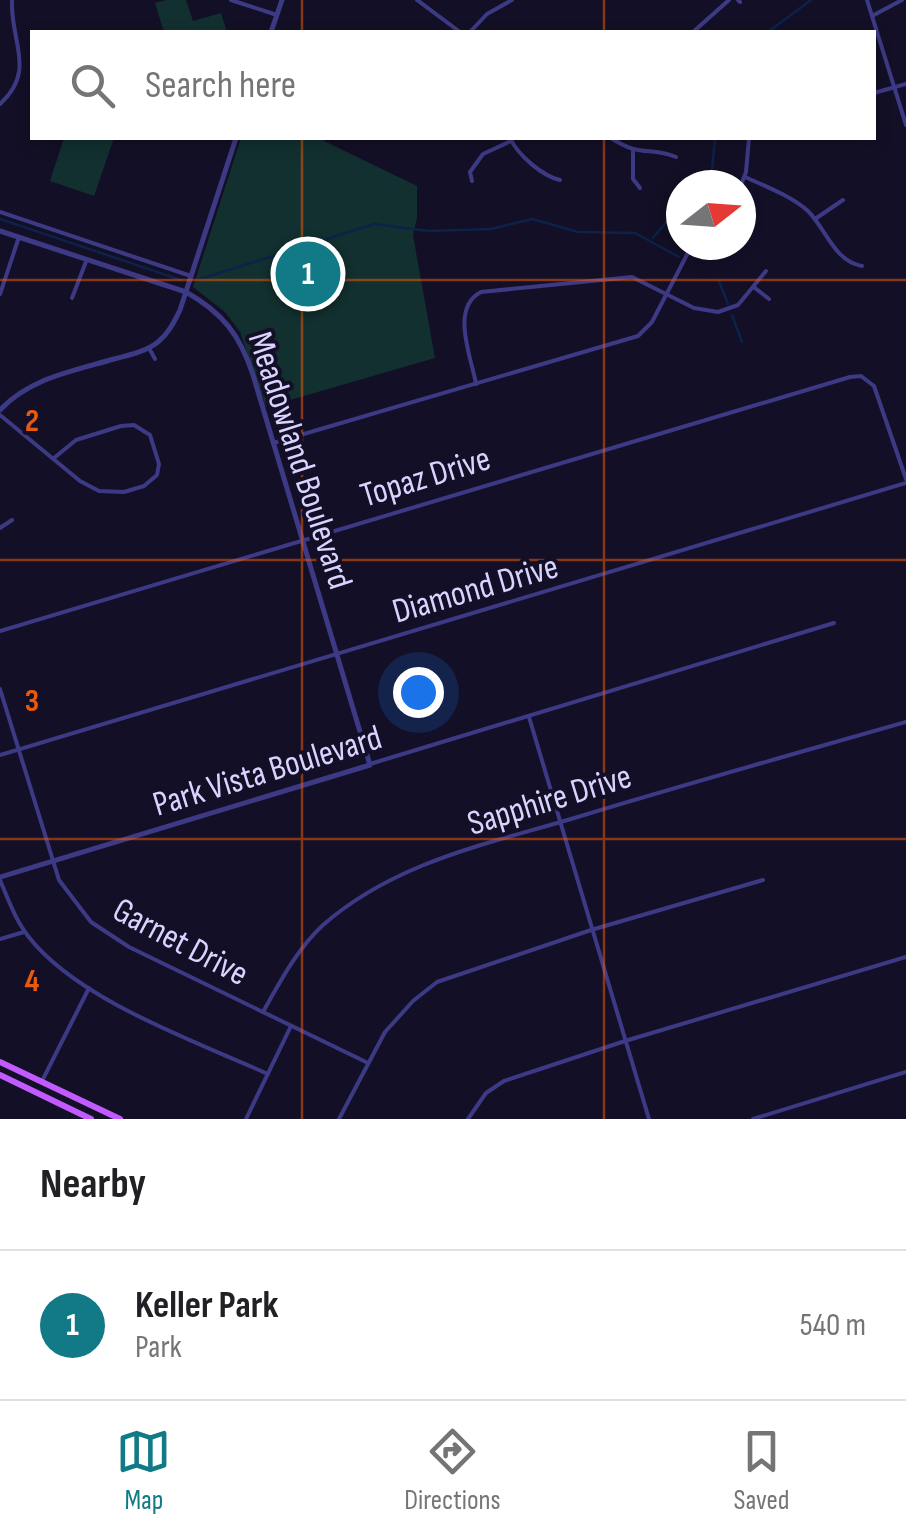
<!DOCTYPE html>
<html lang="en">
<head>
<meta charset="utf-8">
<style>
  :root { --surface:#fff; --page:#f2f2f2; --text:#202124; --muted:#757577; --line:#e0e0e0; --accent:#127987 }
  body { margin:0; font-family:"Sofia Sans Condensed",sans-serif; background:var(--page); color:var(--text) }
  .compass { position:absolute; left:666px; top:170px; width:90px; height:90px; border-radius:50%; background:var(--surface); box-shadow:0 5px 15px #0003; rotate:73deg }
  .you { position:absolute; left:418px; top:692px; width:35px; height:35px; margin:-25px; border:8px solid #fff; border-radius:50%; background:#1a73e8; box-shadow:0 0 0 15px #1a73e833 }
  .badge { display:grid; place-items:center; width:65px; height:65px; border-radius:50%; background:var(--accent); color:#fff; font-size:32px; font-weight:700 }
  .pin { position:absolute; translate:-50% -50%; border:5px solid #fff; box-shadow:0 2px 10px #0006 }
  .list { margin:0; padding:0; list-style:none }
  h2 { display:flex; justify-content:space-between; align-items:center; height:130px; margin:0; padding:0 40px; font-size:42px }
  h2 small { font-size:32px; font-weight:400; color:var(--muted) }
  .list li { display:grid; grid-template-columns:65px 1fr auto; gap:30px; align-items:center; box-sizing:border-box; height:150px; padding:0 40px; border-top:2px solid var(--line) }
  .list b { display:block; font-size:38px; white-space:nowrap }
  .list p { margin:0; font-size:32px; white-space:nowrap; color:var(--muted) }
  .list em { font-size:32px; font-style:normal; color:var(--muted) }
  .icon { flex:none; width:55px; height:55px; fill:none; stroke:currentColor; stroke-width:2; stroke-linecap:round; stroke-linejoin:round }
  .map { position:relative; flex:none; width:906px; height:1119px; overflow:hidden }
  .search { position:absolute; background:var(--surface); box-shadow:0 5px 15px #0003; left:30px; right:30px; top:30px; height:110px; display:flex; align-items:center; gap:25px; box-sizing:border-box; padding:0 35px; border-radius:0px; color:var(--muted); font-size:38px }
  .sheet { height:280px; background:var(--surface) }
  nav { display:flex; justify-content:space-around; align-items:center; box-sizing:border-box; height:140px; border-top:2px solid var(--line); background:var(--surface); font-size:28px; color:var(--muted) }
  nav a { display:grid; justify-items:center; gap:5px }
  nav .on { color:var(--accent) }
  .map>svg:first-child { display:block }
</style>
</head>
<body>
<div class="map">
<svg width="906" height="1119" viewBox="0 0 906 1119">
  <rect width="100%" height="100%" fill="#130f26"/>
  <g fill="#12302f">
    <path d="M166,0H186L193,21L221,13L227,32H164L155,3Z"/>
    <path d="M64,138H114L94,196L50,181Z"/>
    <path d="M241,138H318L417,186V218L413,235L435,358L266,407L240,332L225,312L193,287Z"/>
  </g>
  <g fill="none" stroke-linecap="round" stroke-linejoin="round">
    <g stroke="#0c2248" stroke-width="2.5">
      <path d="M768,32L811,0"/>
      <path d="M698,185L712,170L715,138"/>
      <path d="M0,219L181,280"/>
      <path d="M653,238L681,205"/>
      <path d="M197,280L374,224L429,231L491,229L532,219L578,232L635,233L679,257"/>
      <path d="M719,281L728,304"/>
      <path d="M732,315L742,342"/>
    </g>
    <g stroke="#3d3a85" stroke-width="4">
      <path d="M231,0L277,15"/>
      <path d="M417,0L460,32"/>
      <path d="M738,0L740,2"/>
      <path d="M867,0L906,125"/>
      <path d="M872,16L902,0"/>
      <path d="M470,32L487,14L512,0"/>
      <path d="M693,32L729,0"/>
      <path d="M874,93L906,84"/>
      <path d="M0,104C37,70 10,42 12,0"/>
      <path d="M510,138C518,155 542,176 560,180"/>
      <path d="M611,138C641,158 649,146 676,157"/>
      <path d="M633,151V179L640,188"/>
      <path d="M745,177C765,186 791,196 808,211C826,229 834,261 862,266"/>
      <path d="M472,181L470,172L483,154L511,141"/>
      <path d="M741,185L746,172L749,138"/>
      <path d="M0,212L191,276"/>
      <path d="M815,219L843,200"/>
      <path d="M755,288L769,299"/>
      <path d="M0,294L19,237"/>
      <path d="M72,298L87,259"/>
      <path d="M149,348L155,359"/>
      <path d="M476,384C471,356 450,308 481,292L632,277L694,308L718,312L738,305L766,271"/>
      <path d="M0,415L80,481L99,491L124,492L144,486L157,475L159,464L150,435L134,425L121,426L76,440L54,458"/>
      <path d="M273,443L638,336L652,322L692,245"/>
      <path d="M0,528L12,520"/>
      <path d="M0,631L850,377L861,376L874,386L906,479"/>
      <path d="M0,689L59,880L91,922L129,947L366,1062"/>
      <path d="M529,717L649,1119"/>
      <path d="M0,755L906,483"/>
      <path d="M370,764L834,623"/>
      <path d="M0,880C8,899 15,919 28,936C77,1000 195,1041 268,1074"/>
      <path d="M0,939L24,932"/>
      <path d="M263,1012C280,982 297,949 323,925C394,863 483,845 571,819C682,785 794,754 906,722"/>
      <path d="M42,1081L89,988"/>
      <path d="M246,1119L291,1026"/>
      <path d="M339,1119L385,1032L413,1001L437,982L591,930L763,880"/>
      <path d="M468,1119L486,1093L504,1081L625,1041L906,957"/>
      <path d="M753,1119L906,1072"/>
    </g>
    <g stroke="#3d3a85" stroke-width="5">
      <path d="M271,32L282,0"/>
      <path d="M0,231L186,292C223,313 240,335 253,375L370,765L0,877"/>
      <path d="M0,410C30,378 73,371 114,359C129,355 145,352 158,342C169,333 174,322 180,310L236,138"/>
    </g>
    <g stroke="#c25bff" stroke-width="6">
      <path d="M0,1062L120,1119"/>
      <path d="M0,1075L91,1119"/>
    </g>
  </g>
  <path fill="none" stroke="#e8590c" stroke-width="2.5" stroke-opacity="0.55" d="M302,0V32M604,0V32M302,138V1119M604,138V1119M0,280H906M0,560H906M0,839H906"/>
  <g text-anchor="middle" stroke-width="8" stroke-linejoin="round" paint-order="stroke">
    <g font-size="35" fill="#d9d4ff" stroke="#130f26">
      <text transform="translate(301 460) rotate(72)" y="12">Meadowland Boulevard</text>
      <text transform="translate(425 476) rotate(-17)" y="12">Topaz Drive</text>
      <text transform="translate(475 588) rotate(-16)" y="12">Diamond Drive</text>
      <text transform="translate(267 770) rotate(-17)" y="12">Park Vista Boulevard</text>
      <text transform="translate(549 799) rotate(-17)" y="12">Sapphire Drive</text>
      <text transform="translate(181 941) rotate(28)" y="12">Garnet Drive</text>
    </g>
  </g>
  <g font-size="32" text-anchor="middle" font-weight="bold" fill="#e8590c" stroke="#130f26" stroke-width="8" stroke-linejoin="round" paint-order="stroke">
    <text x="32" y="431">2</text>
    <text x="32" y="711">3</text>
    <text x="32" y="991">4</text>
  </g>
</svg>
<svg class="compass" viewBox="-18 -18 36 36"><path d="M0-13l5 13h-10z" fill="#e53935"/><path d="M0 13l5-13h-10z" fill="#757577"/></svg>
<div class="you"></div>
<div class="pin badge" style="left:308px;top:274px">1</div>
<div class="search"><svg class="icon" aria-label="search" viewBox="0 0 24 24"><circle cx="10" cy="10" r="6"/><path d="M15 15l6 6"/></svg>Search here</div>
</div>
<section class="sheet">
<h2>Nearby<small></small></h2>
<ul class="list">
<li><span class="badge">1</span><div><b>Keller Park</b><p>Park</p></div><em>540 m</em></li>
</ul>
</section>
<nav>
<a class="on"><svg class="icon" aria-label="map" viewBox="0 0 24 24"><path d="M3 6l6-2 6 2 6-2v14l-6 2-6-2-6 2zM9 4v14M15 6v14"/></svg>Map</a>
<a><svg class="icon" aria-label="directions" viewBox="0 0 24 24"><path d="M12 3l9 9-9 9-9-9zM9 14v-3h6M13 9l2 2-2 2"/></svg>Directions</a>
<a><svg class="icon" aria-label="saved" viewBox="0 0 24 24"><path d="M7 4h10v16l-5-4-5 4z"/></svg>Saved</a>
</nav>
</body>
</html>
